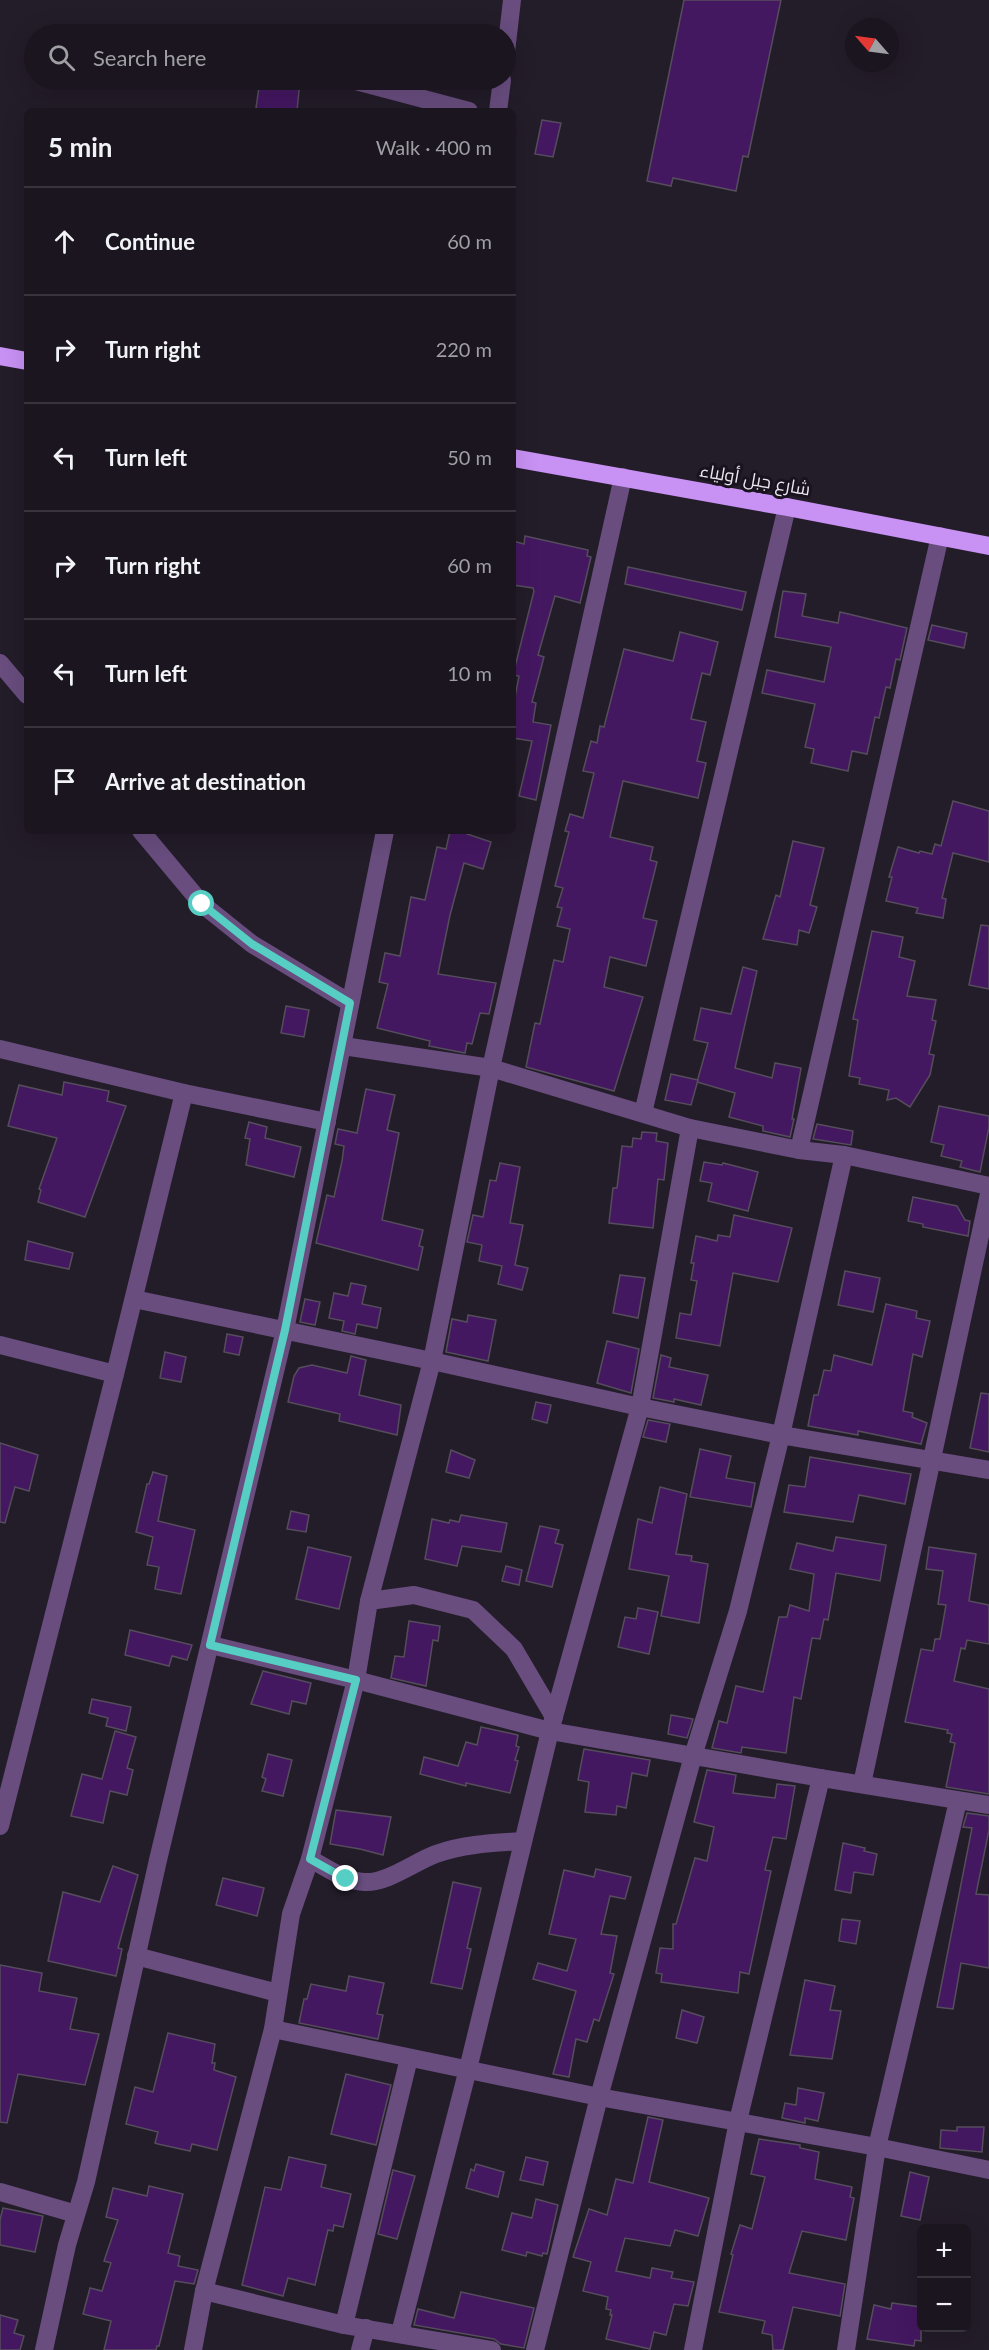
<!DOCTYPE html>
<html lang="en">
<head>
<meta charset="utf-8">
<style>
  :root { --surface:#1a151f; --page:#27222c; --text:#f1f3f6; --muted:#9f9fa4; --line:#38343d }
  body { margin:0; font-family:Lato,Cairo,sans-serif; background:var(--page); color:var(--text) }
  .controls { position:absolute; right:18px; bottom:18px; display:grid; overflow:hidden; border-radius:9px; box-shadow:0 6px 24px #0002 }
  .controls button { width:54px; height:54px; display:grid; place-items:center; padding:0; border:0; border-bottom:2px solid var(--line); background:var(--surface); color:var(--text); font:30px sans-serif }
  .compass { position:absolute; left:845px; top:18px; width:54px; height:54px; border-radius:50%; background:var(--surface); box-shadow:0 6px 24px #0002; rotate:298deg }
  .stop { position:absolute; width:18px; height:18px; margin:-14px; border:4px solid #56cec3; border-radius:50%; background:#fff }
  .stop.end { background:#56cec3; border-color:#fff; box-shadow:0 2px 6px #0008 }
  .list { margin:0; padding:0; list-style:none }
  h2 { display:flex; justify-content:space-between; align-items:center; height:78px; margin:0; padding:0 24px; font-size:26px }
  h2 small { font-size:20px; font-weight:400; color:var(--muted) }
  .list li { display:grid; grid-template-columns:39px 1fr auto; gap:18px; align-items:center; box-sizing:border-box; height:108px; padding:0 24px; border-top:2px solid var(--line) }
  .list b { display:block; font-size:22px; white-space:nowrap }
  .list em { font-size:20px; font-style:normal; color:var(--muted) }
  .icon { flex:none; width:33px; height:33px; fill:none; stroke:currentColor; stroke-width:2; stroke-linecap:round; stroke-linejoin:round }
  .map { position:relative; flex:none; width:989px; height:2350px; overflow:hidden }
  .search { position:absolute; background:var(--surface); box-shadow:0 6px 24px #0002; left:24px; top:24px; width:492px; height:66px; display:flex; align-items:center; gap:15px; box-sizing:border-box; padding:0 21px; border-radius:33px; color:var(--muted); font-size:22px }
  .panel { position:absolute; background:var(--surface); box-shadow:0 6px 24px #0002; left:24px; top:108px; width:492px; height:726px; border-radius:9px }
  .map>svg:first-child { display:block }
</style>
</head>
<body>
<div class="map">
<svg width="989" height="2350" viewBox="0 0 989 2350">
  <rect width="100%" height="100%" fill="#231c29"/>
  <g fill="#441761" stroke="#554d5c" stroke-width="1.5">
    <path d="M684,0H781L748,157L743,156L736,191L673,178L671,186L647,181Z"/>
    <path d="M260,80H300L297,111H260V109L256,108Z"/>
    <path d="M542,120L561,123L553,157L535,154Z"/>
    <path d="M525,536L588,550L587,556L591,557L580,603L555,596L538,655L544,657L532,702L536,703L533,722L551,725L536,800L519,796L532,741L513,738V708L519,676L513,675L534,591L533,588L513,585V541L524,544Z"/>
    <path d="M628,567L746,592L742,610L625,584Z"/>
    <path d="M783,591L806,594L802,616L838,623L840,612L907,628L900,660L896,659L890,688L886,687L879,718L875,717L867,754L852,751L848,771L811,763L814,749L805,747L815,704L762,693L767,670L824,682L831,647L775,637Z"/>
    <path d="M932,625L967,633L964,648L928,640Z"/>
    <path d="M680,632L718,642L710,675L702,673L691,719L706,722L697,761L706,763L698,798L623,781L610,837L653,847L650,860L657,862L643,918L657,921L646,966L610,957L604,987L643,997L614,1091L526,1067L535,1023L540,1024L554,960L563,962L570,929L557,926L562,908L557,907L563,888L555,886L569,832L565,831L570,814L583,818L594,773L583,771L591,741L597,743L600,726L604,727L624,649L673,661Z"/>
    <path d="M953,801L989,811V862L953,853L942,898L946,899L943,918L916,913L918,908L886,901L892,877H889L898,847L919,853L920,851L932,854L935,844L941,846Z"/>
    <path d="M450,831H468L467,834L491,842L483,869L464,863L450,915L438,974L496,983L489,1014L480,1013L472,1044L467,1043L465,1053L429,1046L430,1041L377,1028L388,984L379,982L385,953L400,956L411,897L425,900L437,847L446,849Z"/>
    <path d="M793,841L824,848L810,905L817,907L809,933L799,930L797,945L763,939L776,895L780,897Z"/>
    <path d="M981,925L989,926V989L969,985Z"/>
    <path d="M872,931L903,937L899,957L915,961L907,996L936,1000L932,1020L936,1021L929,1054L934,1055L930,1075L910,1107L896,1098L887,1100L889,1090L859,1084L860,1078L849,1076L858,1020L853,1019Z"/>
    <path d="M743,967L757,971L735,1068L772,1078L775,1063L801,1068L792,1119H794L790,1137L763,1131V1126L729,1117L735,1093L697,1082L708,1043L694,1040L701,1008L731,1014Z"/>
    <path d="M286,1006L309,1010L304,1037L281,1033Z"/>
    <path d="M671,1074L698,1080L691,1105L665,1100Z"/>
    <path d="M64,1082L109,1091L107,1101L126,1106L85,1217L38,1202L41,1190L39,1189L57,1138L8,1126L19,1085L62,1095Z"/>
    <path d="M366,1089L395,1095L387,1130L399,1133L382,1220L423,1230L419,1246L423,1247L418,1270L316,1243L327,1195L334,1197L342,1161L344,1146L335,1144L338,1129L357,1133Z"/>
    <path d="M939,1106L989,1116V1127L980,1172L960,1167L962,1161L941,1156L944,1145L931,1142Z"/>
    <path d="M249,1122L267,1127L265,1138L301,1147L294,1177L246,1165L250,1139L245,1138Z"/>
    <path d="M817,1124L853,1131L851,1145L813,1139Z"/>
    <path d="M642,1132L657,1133L656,1141L668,1143L664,1180L658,1179L653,1228L609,1223L613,1188H617L622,1146L632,1147L633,1138L641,1139Z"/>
    <path d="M704,1162L722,1165L723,1163L758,1172L748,1211L708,1201L712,1183L700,1181Z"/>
    <path d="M500,1163L520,1167L510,1223L523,1225L515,1265L528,1268L522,1290L498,1284L502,1266L479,1261L482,1245L467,1242L473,1215L483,1217L490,1180L496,1181Z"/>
    <path d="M913,1197L957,1206L965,1220L970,1221L968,1236L923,1227V1224L908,1221Z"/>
    <path d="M734,1215L792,1228L778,1282L733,1273L720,1346L676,1338L680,1313L691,1315L697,1281L691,1280L694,1263H691L696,1236L717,1241L718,1235L730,1237Z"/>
    <path d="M28,1241L73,1253L69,1269L25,1260Z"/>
    <path d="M845,1271L880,1278L873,1312L838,1305Z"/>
    <path d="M620,1275L645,1278L638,1318L613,1313Z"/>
    <path d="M351,1283L366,1286L362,1304L381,1308L377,1328L357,1324L355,1334L342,1331L344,1321L329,1318L334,1293L348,1296Z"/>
    <path d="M305,1299L320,1302L315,1325L300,1322Z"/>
    <path d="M886,1304L917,1311L916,1318L930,1321L922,1357L913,1354L903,1411L913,1413L912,1417L927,1423L921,1444L858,1431V1435L808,1426L814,1395H818L824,1370L831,1371L834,1355L872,1365Z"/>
    <path d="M468,1315L496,1320L488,1361L446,1352L452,1319L467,1322Z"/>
    <path d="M227,1334L243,1337L239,1355L224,1352Z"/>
    <path d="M607,1341L639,1349L631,1393L597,1383Z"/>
    <path d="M165,1352L186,1357L181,1382L160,1378Z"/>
    <path d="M661,1355L671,1358L669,1367L708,1375L701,1405L674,1399V1402L653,1398Z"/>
    <path d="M351,1356L366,1360L359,1395L401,1405L397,1435L339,1421L340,1414L288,1402L294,1376L299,1368L312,1365L347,1373Z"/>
    <path d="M981,1393L989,1394V1452L970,1448Z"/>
    <path d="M536,1402L551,1405L547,1423L532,1419Z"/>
    <path d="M648,1420L670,1424L666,1442L643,1437Z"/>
    <path d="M0,1443L38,1455L29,1491L15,1487L5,1523L0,1522Z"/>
    <path d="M700,1449L731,1456L726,1478L755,1483L751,1507L690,1497Z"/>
    <path d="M451,1450L475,1460L469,1478L446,1472Z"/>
    <path d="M810,1457L911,1474L905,1504L859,1495L853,1522L784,1512L789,1485L805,1487Z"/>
    <path d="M153,1472L167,1476L158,1521L195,1530L181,1594L155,1589L159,1567L147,1565L153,1537L136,1532L147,1484H149Z"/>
    <path d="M660,1487L687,1494L676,1554L692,1556L691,1561L708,1564L699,1623L661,1616L669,1576L629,1569L638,1519L652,1523Z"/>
    <path d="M291,1511L309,1515L306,1532L287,1529Z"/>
    <path d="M461,1515L507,1523L501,1552L462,1546L457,1566L425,1559L432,1519L449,1523L450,1520L459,1522Z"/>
    <path d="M540,1526L559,1530L555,1543L563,1545L552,1587L526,1581Z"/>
    <path d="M836,1537L886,1545L880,1581L836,1573L828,1620L824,1619L820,1639L812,1638L801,1699L794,1697L786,1753L742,1747L741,1753L712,1748L719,1721L727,1723L736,1686L763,1692L779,1617H787L790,1605L809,1611L814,1574L790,1569L797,1543L833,1551Z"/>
    <path d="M308,1547L351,1557L339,1609L296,1599Z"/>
    <path d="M929,1547L976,1554L969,1601L989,1605V1644L967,1640L965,1649L961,1648L954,1681L989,1689V1794L946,1787L955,1743L950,1742L952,1734L947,1733L948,1730L905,1722L921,1649L933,1651L935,1639H940L946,1605L938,1604L943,1571L926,1569Z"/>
    <path d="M506,1566L522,1570L519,1585L502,1581Z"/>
    <path d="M638,1608L658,1612L649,1654L618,1647L625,1617L636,1619Z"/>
    <path d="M409,1621L440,1626L438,1641L433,1640L426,1686L391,1678L395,1656L404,1657Z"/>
    <path d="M130,1630L192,1645L187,1660L172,1656L169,1666L125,1655Z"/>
    <path d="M263,1671L311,1683L306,1704L292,1701L289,1714L251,1704Z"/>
    <path d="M92,1699L131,1707L126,1731L106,1726L108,1718L89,1713Z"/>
    <path d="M671,1715L693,1719L687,1738L668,1734Z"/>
    <path d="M481,1727L518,1735L516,1746L519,1747L515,1760L518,1761L510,1793L466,1783V1786L420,1774L424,1757L458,1766L466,1742L477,1745Z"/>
    <path d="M115,1731L136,1737L127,1768L133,1770L127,1795L110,1791L103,1823L71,1816L82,1774L102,1779Z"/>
    <path d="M584,1749L650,1760L647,1776L632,1773L626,1808L617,1806L616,1815L585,1812L589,1782L578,1780Z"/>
    <path d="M268,1754L292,1760L283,1796L262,1791L266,1779L262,1777Z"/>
    <path d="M707,1770L736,1775L733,1793L775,1798L777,1784L795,1786L786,1839L773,1837L765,1870L771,1871L749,1974L740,1972L738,1993L661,1982L662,1974L656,1973L660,1948L673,1949V1924H676L695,1858L707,1861L714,1827L694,1822Z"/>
    <path d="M336,1810L391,1817L383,1855L360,1849L330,1844Z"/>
    <path d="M967,1813L989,1816V1830L976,1894L989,1895V1968L961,1963L953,2009L937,2007L972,1828L963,1827Z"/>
    <path d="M843,1843L865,1848L864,1851L877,1854L873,1875L854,1872L851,1893L835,1890Z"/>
    <path d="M113,1866L138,1875L118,1948L122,1949L116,1976L48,1961L63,1892L100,1902Z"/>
    <path d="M596,1869L631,1877L625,1899L610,1896L601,1934L617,1936L610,1973L614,1974L599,2021L594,2019L587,2042L576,2039L569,2077L553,2074L576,1991L533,1979L538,1963L567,1971L576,1939L549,1934L564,1870L594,1877Z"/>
    <path d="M223,1878L264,1888L257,1916L216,1905Z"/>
    <path d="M453,1882L481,1888L467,1948L471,1949L462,1989L431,1983Z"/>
    <path d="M842,1919L860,1921L856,1944L839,1941Z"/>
    <path d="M0,1965L42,1973L39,1991L77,1998L70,2029L99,2034L85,2085L18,2074L7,2123L0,2122Z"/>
    <path d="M349,1976L384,1983L377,2014L383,2015L378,2039L299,2023L304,1999H307L311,1984L346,1991Z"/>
    <path d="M805,1980L835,1986L830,2010L841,2011L832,2059L790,2055Z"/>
    <path d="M682,2010L704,2017L697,2043L676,2038Z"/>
    <path d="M168,2033L215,2044L212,2063H215L214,2070L236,2077L217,2150L192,2144L190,2151L158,2144L155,2143L158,2132L126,2124L135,2087L153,2092Z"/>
    <path d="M346,2074L391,2085L376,2145L331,2134Z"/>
    <path d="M798,2088L824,2093L818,2121L805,2118V2123L782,2118L785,2103L796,2105Z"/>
    <path d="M648,2117L663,2120L649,2182L709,2198L698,2236L675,2230L670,2246L625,2238L616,2271L650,2278L652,2268L673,2272L671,2278L694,2282L688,2306L674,2304L666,2335L654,2332L650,2349L606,2339L612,2315H610L611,2310L606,2309L608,2297L583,2291L591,2262L573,2257L589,2209L607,2215L616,2179L633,2183Z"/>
    <path d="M957,2127H984L982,2152L940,2148L941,2130L957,2131Z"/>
    <path d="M759,2139L800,2145V2148L819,2152L815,2179L852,2187L850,2197L854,2198L846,2240L802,2231L789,2273L845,2284L840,2316L793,2307L783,2350H773L772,2335L762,2333L765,2321L719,2312L733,2255L731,2254L740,2225L752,2229L765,2177L751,2174Z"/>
    <path d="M289,2157L326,2165L321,2187L351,2194L343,2227L334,2225L333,2231L328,2230L315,2285L288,2278L283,2296L242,2285L265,2187L281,2190Z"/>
    <path d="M526,2157L548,2162L543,2185L520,2180Z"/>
    <path d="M476,2164L504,2172L498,2197L466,2188L471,2169L474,2171Z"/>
    <path d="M393,2170L415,2176L397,2239L378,2234Z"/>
    <path d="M910,2172L929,2177L920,2220L901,2216Z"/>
    <path d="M149,2186L183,2194L168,2253L180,2256L178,2266L198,2270L194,2284L175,2281L159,2346H157L156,2350H104L111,2321L83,2314L90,2288L102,2291L111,2263L104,2261L118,2220L106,2217L113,2188L147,2196Z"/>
    <path d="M536,2199L558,2205L547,2254L543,2253L542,2256L527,2252L526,2256L502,2250L512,2213L532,2218Z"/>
    <path d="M3,2208L43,2216L35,2252L0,2245V2220Z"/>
    <path d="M461,2292L534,2308L524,2348L501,2344L494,2339L414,2325L418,2309L454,2318Z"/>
    <path d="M892,2303L921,2307V2341L915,2340L914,2346L867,2339L874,2305L891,2309Z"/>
    <path d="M0,2315L18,2320L14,2333L24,2336L20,2350H0Z"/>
  </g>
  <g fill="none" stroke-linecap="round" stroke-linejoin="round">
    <g stroke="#684d7e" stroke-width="18">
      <path d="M506,52L512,0"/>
      <path d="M352,80L469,111"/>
      <path d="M498,111L502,80"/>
      <path d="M0,663L27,695"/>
      <path d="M141,831L202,904L252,944L350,1003"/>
      <path d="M343,1046L491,1068L690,1128L799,1150L844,1155L989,1186"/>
      <path d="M0,1049L184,1093L327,1122"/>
      <path d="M643,1113L787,507"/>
      <path d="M799,1150L940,536"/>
      <path d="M134,1299L432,1361L640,1407L781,1435L989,1470"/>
      <path d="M0,1345L115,1374"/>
      <path d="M369,1601L414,1595L473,1610L514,1649L554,1717"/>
      <path d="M211,1645L356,1680L550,1731L821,1778L989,1805"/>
      <path d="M862,1784L989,1194"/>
      <path d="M0,1826L115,1374L184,1093"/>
      <path d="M310,1859C328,1868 344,1881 364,1882C386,1884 416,1861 436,1854C464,1844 493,1843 523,1841"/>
      <path d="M136,1956L278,1993"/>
      <path d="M273,2029L599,2097L877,2147L989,2170"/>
      <path d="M0,2192L76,2214"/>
      <path d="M204,2291L344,2325L492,2350"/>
      <path d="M344,2325L409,2058"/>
      <path d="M400,2333L468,2069L550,1731L640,1407L690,1128"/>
      <path d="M44,2350L67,2245L86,2182L158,1860L285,1330L385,831"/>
      <path d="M193,2350L204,2291L273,2029L291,1914L310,1859L356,1680L369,1601L432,1361L491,1068L623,477"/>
      <path d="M360,2350L366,2328"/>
      <path d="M535,2350L599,2097L693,1756L738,1611L781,1435L844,1155"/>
      <path d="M693,2350L738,2121L821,1778"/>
      <path d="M846,2350L877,2147L958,1801"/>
    </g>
    <g stroke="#c891f4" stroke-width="18">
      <path d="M0,356L27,361"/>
      <path d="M513,458L787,507L989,546"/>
    </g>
  </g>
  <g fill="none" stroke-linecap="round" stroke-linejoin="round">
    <path stroke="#56cec3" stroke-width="8" d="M202,904L252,944L350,1003L285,1330L210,1645L356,1680L310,1859L346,1879"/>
  </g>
  <g text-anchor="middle" stroke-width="6" stroke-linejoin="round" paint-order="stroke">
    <g font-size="18" fill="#e9e5ee" stroke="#19131f">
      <text transform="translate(755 480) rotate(10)" y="6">شارع جبل أولياء</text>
    </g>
  </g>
</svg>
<div class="controls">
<button>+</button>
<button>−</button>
</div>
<svg class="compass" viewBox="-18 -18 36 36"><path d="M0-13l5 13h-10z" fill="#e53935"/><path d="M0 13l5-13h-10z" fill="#9f9fa4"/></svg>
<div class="stop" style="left:202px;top:904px"></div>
<div class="stop end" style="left:346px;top:1879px"></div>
<div class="search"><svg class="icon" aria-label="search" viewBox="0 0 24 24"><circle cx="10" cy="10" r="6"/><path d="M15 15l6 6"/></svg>Search here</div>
<section class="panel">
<h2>5 min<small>Walk · 400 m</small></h2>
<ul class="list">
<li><svg class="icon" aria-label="ahead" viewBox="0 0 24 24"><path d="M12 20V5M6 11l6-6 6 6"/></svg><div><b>Continue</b></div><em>60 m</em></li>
<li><svg class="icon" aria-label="right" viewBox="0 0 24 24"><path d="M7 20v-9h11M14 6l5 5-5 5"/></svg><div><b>Turn right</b></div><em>220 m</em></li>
<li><svg class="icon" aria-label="left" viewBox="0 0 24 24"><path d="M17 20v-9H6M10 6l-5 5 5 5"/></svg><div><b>Turn left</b></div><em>50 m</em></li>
<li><svg class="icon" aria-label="right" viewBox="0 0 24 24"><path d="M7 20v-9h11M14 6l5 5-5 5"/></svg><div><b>Turn right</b></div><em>60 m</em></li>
<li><svg class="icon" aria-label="left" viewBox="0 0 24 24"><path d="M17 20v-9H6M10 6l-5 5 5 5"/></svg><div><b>Turn left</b></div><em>10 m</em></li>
<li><svg class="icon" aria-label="arrive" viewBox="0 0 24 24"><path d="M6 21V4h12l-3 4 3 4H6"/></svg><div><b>Arrive at destination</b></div></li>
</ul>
</section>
</div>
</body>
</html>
